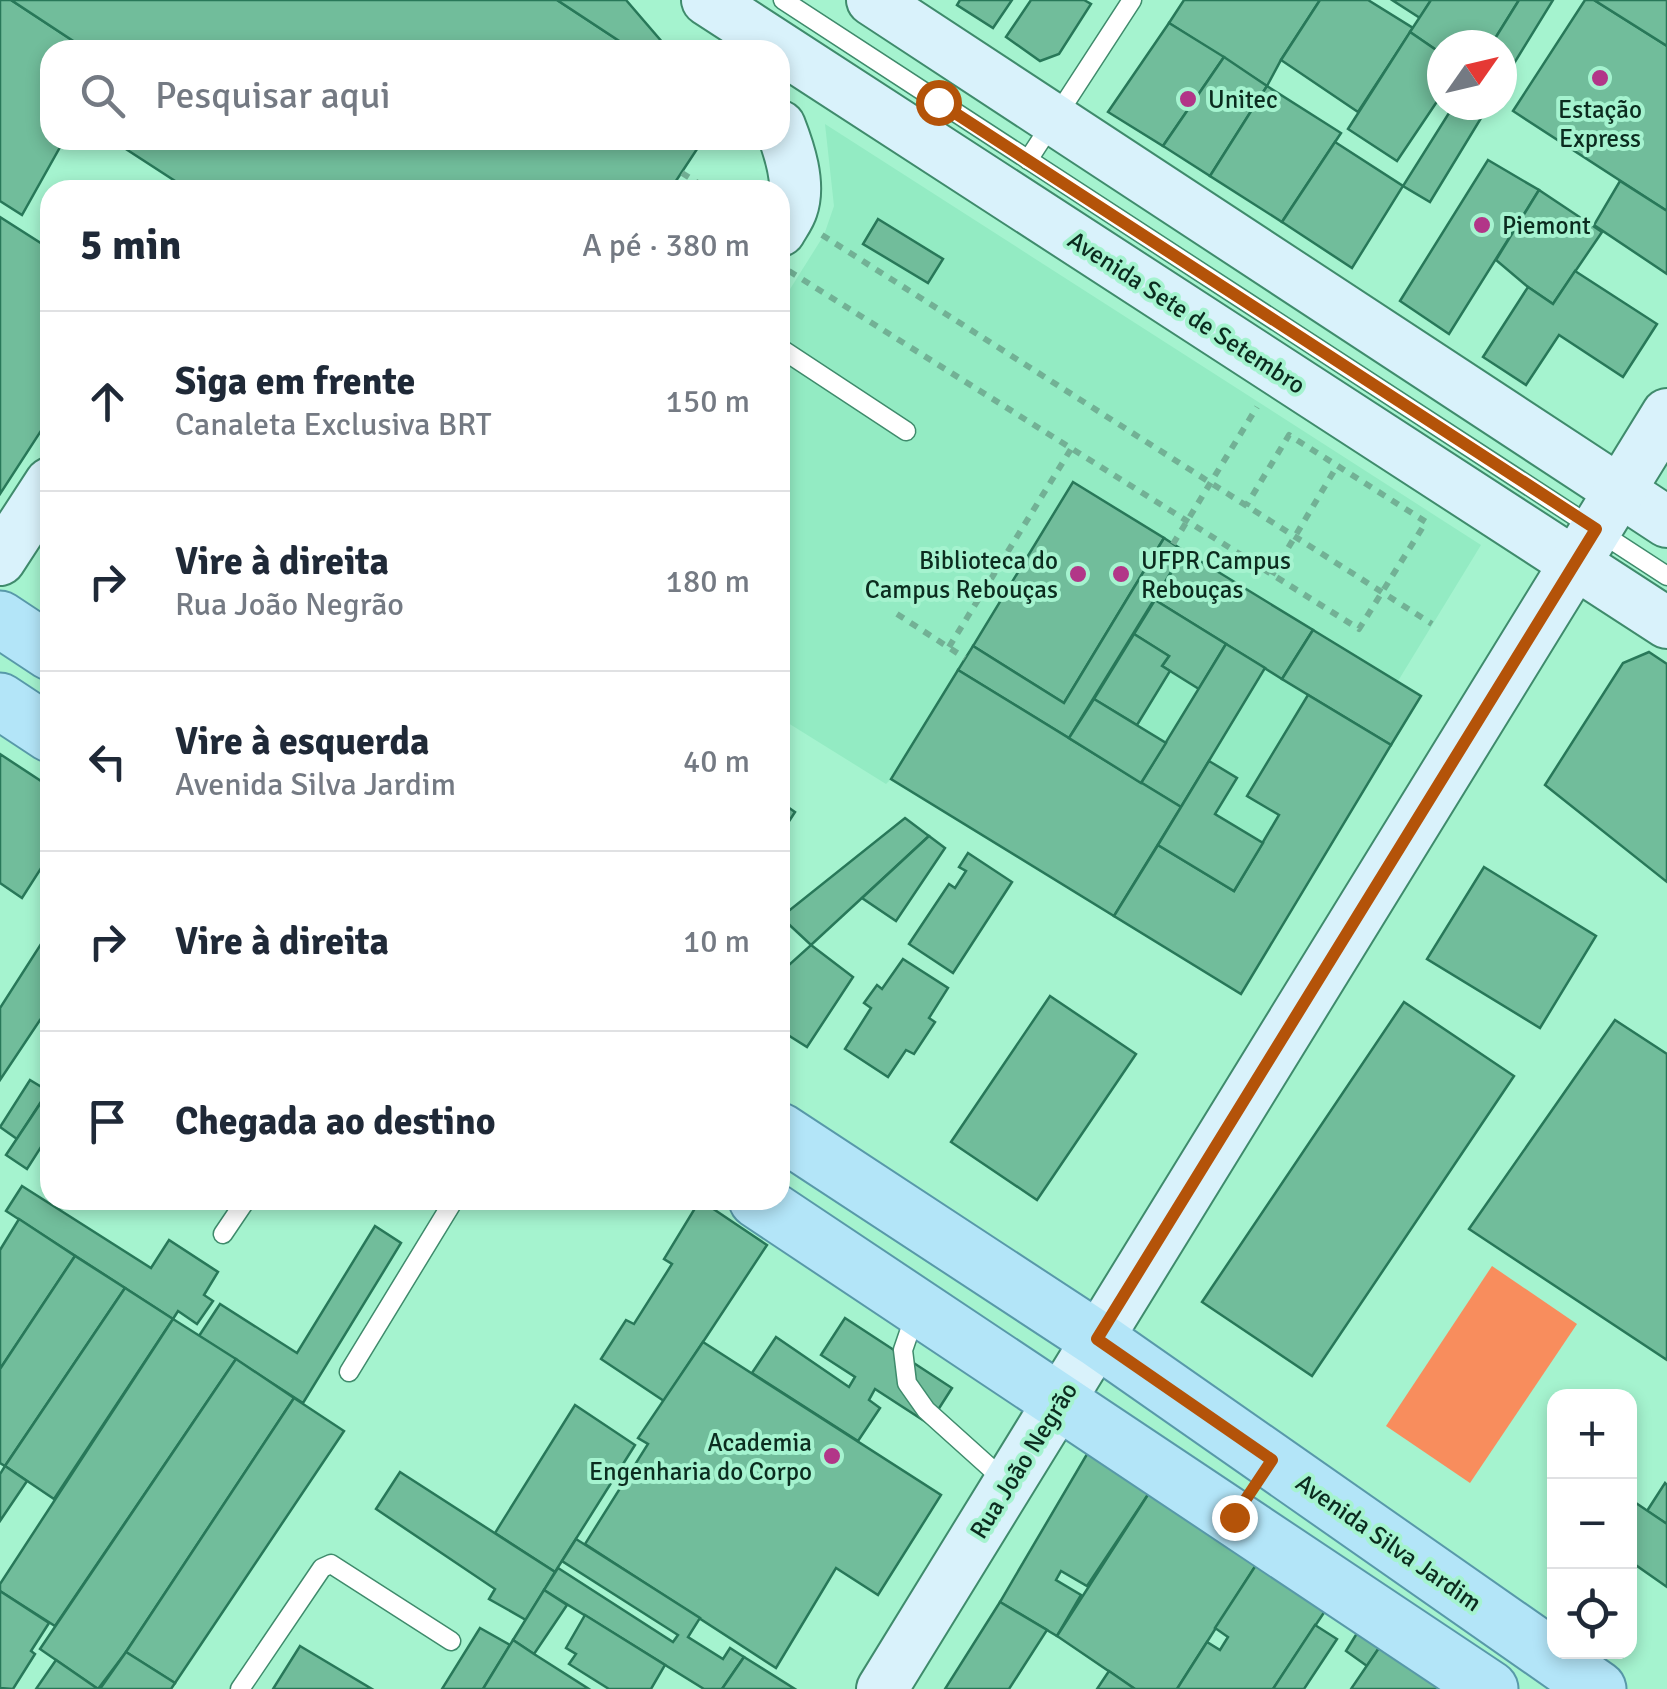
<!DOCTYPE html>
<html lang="pt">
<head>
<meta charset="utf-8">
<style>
  :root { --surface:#fff; --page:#f2f2f3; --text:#1f2937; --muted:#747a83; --line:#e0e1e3 }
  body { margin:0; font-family:Signika,sans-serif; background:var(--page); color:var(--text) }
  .controls { position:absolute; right:30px; bottom:30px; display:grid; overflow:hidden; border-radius:20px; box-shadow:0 5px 15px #0003 }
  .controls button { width:90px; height:90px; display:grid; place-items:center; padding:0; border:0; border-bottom:2px solid var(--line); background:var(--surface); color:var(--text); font:50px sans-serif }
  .compass { position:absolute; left:1427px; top:30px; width:90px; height:90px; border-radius:50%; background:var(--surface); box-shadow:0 5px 15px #0003; rotate:56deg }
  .stop { position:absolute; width:30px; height:30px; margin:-22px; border:8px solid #b45309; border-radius:50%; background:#fff }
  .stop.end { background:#b45309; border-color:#fff; box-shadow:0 2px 10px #0008 }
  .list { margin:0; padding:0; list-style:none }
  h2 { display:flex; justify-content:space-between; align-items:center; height:130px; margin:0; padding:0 40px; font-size:42px }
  h2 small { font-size:32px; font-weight:400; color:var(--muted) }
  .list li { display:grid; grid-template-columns:65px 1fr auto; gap:30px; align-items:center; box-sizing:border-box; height:180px; padding:0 40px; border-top:2px solid var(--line) }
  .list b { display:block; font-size:38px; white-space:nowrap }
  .list p { margin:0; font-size:32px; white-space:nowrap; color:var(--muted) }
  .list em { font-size:32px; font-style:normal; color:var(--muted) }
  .icon { flex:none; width:55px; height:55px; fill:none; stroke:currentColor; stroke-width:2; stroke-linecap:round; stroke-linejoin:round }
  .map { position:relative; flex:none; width:1667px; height:1689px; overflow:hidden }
  .search { position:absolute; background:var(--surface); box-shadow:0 5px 15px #0003; left:40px; top:40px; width:750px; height:110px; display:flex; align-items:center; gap:25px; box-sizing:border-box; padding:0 35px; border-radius:30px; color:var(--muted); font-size:38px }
  .panel { position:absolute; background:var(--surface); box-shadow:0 5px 15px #0003; left:40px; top:180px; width:750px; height:1030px; border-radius:30px }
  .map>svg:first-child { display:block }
</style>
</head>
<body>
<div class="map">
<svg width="1667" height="1689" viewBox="0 0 1667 1689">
  <rect width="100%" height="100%" fill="#a5f3cf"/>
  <path fill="#93ebc3" d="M825,124L1481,545L1398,681L1421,696L1241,994L891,779L886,784L780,718V305L824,235L834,206Z"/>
  <path fill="#f88d5d" d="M1492,1266L1577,1324L1470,1483L1386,1426Z"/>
  <g fill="#71bd9b" stroke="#287859" stroke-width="2.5">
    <path d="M0,0H11L87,50H50V140H64L22,215L0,201Z"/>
    <path d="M11,0H557L633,50H87Z"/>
    <path d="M557,0H626L669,50H633Z"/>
    <path d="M960,0H1012L993,28L957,5Z"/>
    <path d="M1031,0H1084L1091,4L1059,54L1040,61L1006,37Z"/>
    <path d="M1184,0H1320L1281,60L1267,86L1169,23Z"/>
    <path d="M1320,0H1368L1413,28L1358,112L1281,60Z"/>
    <path d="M1392,0H1431L1420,18Z"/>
    <path d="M1431,0H1519L1491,45H1442V54L1410,32Z"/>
    <path d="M1519,0H1553L1502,83V45H1491Z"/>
    <path d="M1585,0H1594L1667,46V211L1513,111Z"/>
    <path d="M1594,0H1667V46Z"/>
    <path d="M1169,23L1224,57L1163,146L1108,112Z"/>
    <path d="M1410,32L1442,54V94L1397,161L1348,129Z"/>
    <path d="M1224,57L1267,86L1210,176L1163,146Z"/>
    <path d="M1267,86L1341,133L1282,222L1210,176Z"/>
    <path d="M1454,105H1489L1430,202L1403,186Z"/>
    <path d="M112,140H703L670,190H189Z"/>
    <path d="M1335,142L1403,186L1352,268L1282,222Z"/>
    <path d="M1488,160L1539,190L1449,334L1400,301Z"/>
    <path d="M1620,181L1667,211V274L1594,225Z"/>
    <path d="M1539,190L1602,232L1553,304L1528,287L1496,260Z"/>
    <path d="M0,217L50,249V417L0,494Z"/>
    <path d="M878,219L943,259L928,283L863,244Z"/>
    <path d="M1575,271L1657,324L1623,377L1559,335L1526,385L1483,357L1528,287L1553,304Z"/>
    <path d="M1073,482L1164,538L1064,703L973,646Z"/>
    <path d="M1164,538L1184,551L1069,738L958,670L973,646L1064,703Z"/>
    <path d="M1184,551L1313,630L1282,679L1155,600Z"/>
    <path d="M1155,600L1226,644L1199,689L1162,666L1169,656L1134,634Z"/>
    <path d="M1313,630L1421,696L1391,745L1282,679Z"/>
    <path d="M1134,634L1169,656L1162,666L1170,671L1137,725L1094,699Z"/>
    <path d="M1226,644L1265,668L1181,807L1141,783Z"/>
    <path d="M1649,652L1667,664V882L1545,785L1623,663Z"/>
    <path d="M958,670L1181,807L1114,916L891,779Z"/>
    <path d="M1308,695L1391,745L1241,994L1114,916L1158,845L1234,891L1279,815L1247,796Z"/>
    <path d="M1094,699L1166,743L1141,783L1069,738Z"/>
    <path d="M0,754L50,787V844L42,856L47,859L22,898L0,883Z"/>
    <path d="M1209,761L1237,778L1215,814L1263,843L1234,891L1158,845Z"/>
    <path d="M780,791L786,795L782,803L795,812L780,835Z"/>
    <path d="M905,818L929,836L811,945L781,917Z"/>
    <path d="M929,836L945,848L896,921L862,898Z"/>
    <path d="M968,853L1012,882L953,973L909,944L949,884L955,888L966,871L959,867Z"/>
    <path d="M1484,867L1596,936L1540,1028L1427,959Z"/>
    <path d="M50,930V1011L43,1022L40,1020L0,1080V1008Z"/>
    <path d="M811,945L853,977L807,1047L780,1030V973Z"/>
    <path d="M903,959L948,988L929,1018L935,1022L914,1054L906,1050L888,1077L845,1049L871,1008L864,1003L877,985L882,989Z"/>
    <path d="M1050,996L1136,1054L1037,1200L951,1142Z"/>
    <path d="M1404,1002L1514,1076L1312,1376L1202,1302Z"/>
    <path d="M1615,1020L1667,1054V1360L1469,1229Z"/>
    <path d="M30,1080L48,1091L17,1139L0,1127Z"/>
    <path d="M50,1089V1133L27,1169L6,1155Z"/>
    <path d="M22,1186L151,1268L169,1240L218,1272L204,1295L213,1301L197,1324L178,1311L173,1319L6,1211Z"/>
    <path d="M700,1200L767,1245L664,1401L601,1359L626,1320L634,1324L672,1264L664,1259Z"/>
    <path d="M19,1219L75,1256L0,1369V1250Z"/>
    <path d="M375,1226L401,1243L303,1403L199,1336L220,1304L297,1353Z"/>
    <path d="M75,1256L125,1288L5,1466L0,1463V1369Z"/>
    <path d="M125,1288L173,1319L54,1499L5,1466Z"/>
    <path d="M845,1318L952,1388L929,1424L875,1389L869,1400L880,1408L858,1441L752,1373L776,1337L849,1387L855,1377L821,1355Z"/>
    <path d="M173,1319L236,1359L55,1626L0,1591V1584Z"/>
    <path d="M703,1342L941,1495L878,1595L836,1568L776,1668L585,1544L648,1444L638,1438Z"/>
    <path d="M236,1359L294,1398L126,1652L98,1689L40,1649Z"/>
    <path d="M294,1398L344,1431L175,1683L126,1652Z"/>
    <path d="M575,1405L635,1445L555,1572L495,1533Z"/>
    <path d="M1090,1449L1151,1490L1087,1586L1061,1571L1056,1580L1081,1595L1057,1636L1000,1602Z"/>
    <path d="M5,1466L27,1481L0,1521V1474Z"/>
    <path d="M400,1472L555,1572L526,1620L489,1599L495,1589L376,1509Z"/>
    <path d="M1665,1483L1667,1485V1524L1647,1511Z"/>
    <path d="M1151,1490L1258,1562L1177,1689H1135L1057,1636Z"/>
    <path d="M1630,1499L1667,1524V1587L1630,1561Z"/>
    <path d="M576,1539L700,1618L688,1637L723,1659L730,1648L744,1657L722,1689H704L544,1590L558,1568L673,1642L678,1635L562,1561Z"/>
    <path d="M1258,1562L1327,1608L1273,1689H1177L1207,1642L1220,1650L1228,1637L1215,1628Z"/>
    <path d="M544,1590L567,1605L534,1654L513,1640Z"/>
    <path d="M0,1591L49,1623L31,1651L35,1654L13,1689L0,1688Z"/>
    <path d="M1000,1602L1047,1630L1009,1689H945Z"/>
    <path d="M585,1615L665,1665L651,1689H609L569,1664L576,1654L566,1648Z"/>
    <path d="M1315,1625L1337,1639L1304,1689H1273Z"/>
    <path d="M480,1628L510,1645L483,1689H442Z"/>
    <path d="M1359,1630L1381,1645L1367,1666L1346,1651Z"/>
    <path d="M513,1640L534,1654L589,1689H483Z"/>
    <path d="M1381,1645L1452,1689H1351Z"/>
    <path d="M300,1646L372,1689H273Z"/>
    <path d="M126,1652L175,1683L171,1689H100Z"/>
    <path d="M744,1657L795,1689H722Z"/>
    <path d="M56,1660L98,1689H36Z"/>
    <path d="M1109,1671L1135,1689H1097Z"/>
  </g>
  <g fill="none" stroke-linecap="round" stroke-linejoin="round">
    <g stroke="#3f8b6c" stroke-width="21">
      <g id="lane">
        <path d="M783,0L1667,576"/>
        <path d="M1028,160L1132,0"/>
        <path d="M780,348L906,431"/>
        <path d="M223,1234L246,1200"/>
        <path d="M916,1312L903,1350L907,1383L926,1410L1006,1482"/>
        <path d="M349,1372L454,1200"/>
        <path d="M240,1689L322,1568L331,1564L451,1641"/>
      </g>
    </g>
    <g stroke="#3f8b6c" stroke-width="54">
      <g id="secondary">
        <path d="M707,0L1667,623"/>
        <path d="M872,0L1667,522"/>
        <path d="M780,126C789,149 801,184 792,209C790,216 784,224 780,231"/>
        <path d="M0,560L50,483"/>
        <path d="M882,1689L1667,414"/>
      </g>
    </g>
    <g stroke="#5899a9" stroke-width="59">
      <g id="primary">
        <path d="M0,619L50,652"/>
        <path d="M0,701L50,734"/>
        <path d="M780,1131L1097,1339L1598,1689"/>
        <path d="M757,1200L1490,1689"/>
      </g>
    </g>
    <g stroke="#72b195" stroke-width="6" stroke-dasharray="8 8" stroke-linecap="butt">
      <path d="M682,173L709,190"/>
      <path d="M822,235L1432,624"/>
      <path d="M789,271L1359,629L1426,522L1289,435L1246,506"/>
      <path d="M1173,544L1257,407"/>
      <path d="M1272,575L1337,466"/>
      <path d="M897,614L965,658"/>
      <path d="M949,647L1071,449"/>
    </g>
    <use href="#lane" stroke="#fff" stroke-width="18"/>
    <use href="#secondary" stroke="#d9f2fb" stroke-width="50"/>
    <use href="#primary" stroke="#b3e5f8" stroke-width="55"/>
  </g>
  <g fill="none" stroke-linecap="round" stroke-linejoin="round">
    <path stroke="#b45309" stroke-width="12" d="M938,102L1596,529L1097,1339L1272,1460L1234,1517"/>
  </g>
  <g fill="#b23688" stroke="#a5f3cf" stroke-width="4">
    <circle cx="1600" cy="78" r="10"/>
    <circle cx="1188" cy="99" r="10"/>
    <circle cx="1482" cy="225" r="10"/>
    <circle cx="1078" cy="574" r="10"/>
    <circle cx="1121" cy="574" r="10"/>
    <circle cx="832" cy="1456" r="10"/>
  </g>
  <g text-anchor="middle" stroke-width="8" stroke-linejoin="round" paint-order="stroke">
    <g font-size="25" fill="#0b2c1f" stroke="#a5f3cf" text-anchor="start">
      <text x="1208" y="108">Unitec</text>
      <text x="1600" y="118" text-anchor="middle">Estação<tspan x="1600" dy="29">Express</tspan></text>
      <text x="1502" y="234">Piemont</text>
      <text x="1058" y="569" text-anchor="end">Biblioteca do<tspan x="1058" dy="29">Campus Rebouças</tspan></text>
      <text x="1141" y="569">UFPR Campus<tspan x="1141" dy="29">Rebouças</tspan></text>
      <text x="812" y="1451" text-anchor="end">Academia<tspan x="812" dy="29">Engenharia do Corpo</tspan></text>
    </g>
    <g font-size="25" fill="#0b2c1f" stroke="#a5f3cf">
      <text transform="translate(1187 312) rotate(33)" y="9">Avenida Sete de Setembro</text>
      <text transform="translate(1023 1460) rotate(-58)" y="9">Rua João Negrão</text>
      <text transform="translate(1389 1542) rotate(35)" y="9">Avenida Silva Jardim</text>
    </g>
  </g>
</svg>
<div class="controls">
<button>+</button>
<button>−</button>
<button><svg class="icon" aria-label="locate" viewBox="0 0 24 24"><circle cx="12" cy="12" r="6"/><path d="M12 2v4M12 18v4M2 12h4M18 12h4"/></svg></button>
</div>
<svg class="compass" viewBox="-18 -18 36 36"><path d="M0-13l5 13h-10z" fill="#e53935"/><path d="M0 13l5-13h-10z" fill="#747a83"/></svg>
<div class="stop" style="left:938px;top:102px"></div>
<div class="stop end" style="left:1234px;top:1517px"></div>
<div class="search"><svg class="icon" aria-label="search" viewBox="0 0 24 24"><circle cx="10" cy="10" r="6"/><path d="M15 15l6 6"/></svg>Pesquisar aqui</div>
<section class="panel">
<h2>5 min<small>A pé · 380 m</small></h2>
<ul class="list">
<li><svg class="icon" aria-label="ahead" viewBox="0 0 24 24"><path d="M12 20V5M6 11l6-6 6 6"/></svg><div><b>Siga em frente</b><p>Canaleta Exclusiva BRT</p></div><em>150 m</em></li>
<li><svg class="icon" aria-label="right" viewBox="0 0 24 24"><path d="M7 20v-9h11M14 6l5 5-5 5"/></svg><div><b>Vire à direita</b><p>Rua João Negrão</p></div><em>180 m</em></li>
<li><svg class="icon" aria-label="left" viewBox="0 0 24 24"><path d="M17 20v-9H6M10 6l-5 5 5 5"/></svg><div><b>Vire à esquerda</b><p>Avenida Silva Jardim</p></div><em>40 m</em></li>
<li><svg class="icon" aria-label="right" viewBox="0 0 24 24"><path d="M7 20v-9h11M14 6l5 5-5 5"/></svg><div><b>Vire à direita</b></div><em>10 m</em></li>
<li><svg class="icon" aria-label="arrive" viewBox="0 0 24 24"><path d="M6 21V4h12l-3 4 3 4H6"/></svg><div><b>Chegada ao destino</b></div></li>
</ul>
</section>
</div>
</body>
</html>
